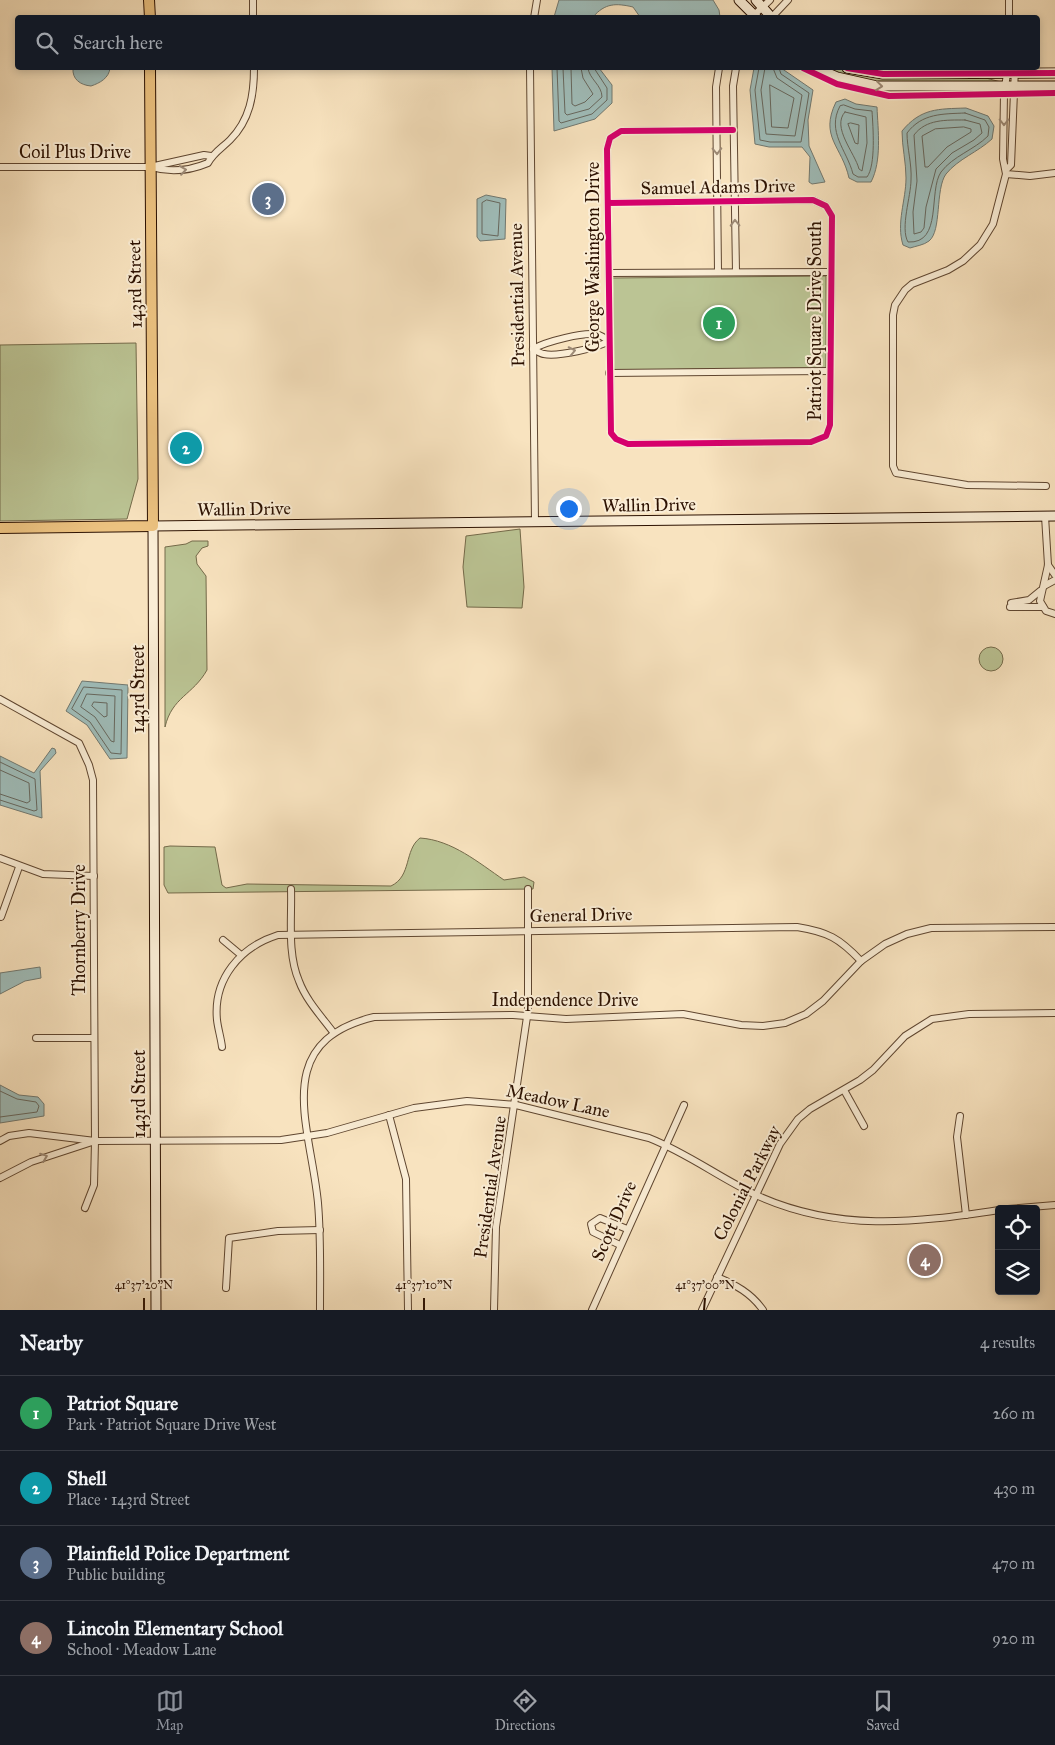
<!DOCTYPE html>
<html lang="en">
<head>
<meta charset="utf-8">
<style>
  :root { --surface:#171b24; --page:#242831; --text:#f1f3f6; --muted:#9ea1a6; --line:#363941; --accent:#8c9099 }
  body { margin:0; font-family:"IM FELL Great Primer",serif; background:var(--page); color:var(--text) }
  .controls { position:absolute; right:15px; bottom:15px; display:grid; overflow:hidden; border-radius:5px; box-shadow:0 2px 8px #0003 }
  .controls button { width:45px; height:45px; display:grid; place-items:center; padding:0; border:0; border-bottom:1px solid var(--line); background:var(--surface); color:var(--text); font:25px sans-serif }
  .you { position:absolute; left:568px; top:508px; width:18px; height:18px; margin:-12px; border:4px solid #fff; border-radius:50%; background:#1a73e8; box-shadow:0 0 0 8px #1a73e833 }
  .badge { display:grid; place-items:center; width:32px; height:32px; border-radius:50%; background:var(--accent); color:#fff; font-size:16px; font-weight:700 }
  .pin { position:absolute; translate:-50% -50%; border:2px solid #fff; box-shadow:0 1px 5px #0006 }
  .list { margin:0; padding:0; list-style:none }
  h2 { display:flex; justify-content:space-between; align-items:center; height:65px; margin:0; padding:0 20px; font-size:21px }
  h2 small { font-size:16px; font-weight:400; color:var(--muted) }
  .list li { display:grid; grid-template-columns:32px 1fr auto; gap:15px; align-items:center; box-sizing:border-box; height:75px; padding:0 20px; border-top:1px solid var(--line) }
  .list b { display:block; font-size:19px; white-space:nowrap }
  .list p { margin:0; font-size:16px; white-space:nowrap; color:var(--muted) }
  .list em { font-size:16px; font-style:normal; color:var(--muted) }
  .icon { flex:none; width:28px; height:28px; fill:none; stroke:currentColor; stroke-width:2; stroke-linecap:round; stroke-linejoin:round }
  .map { position:relative; flex:none; width:1055px; height:1310px; overflow:hidden }
  .search { position:absolute; background:var(--surface); box-shadow:0 2px 8px #0003; left:15px; right:15px; top:15px; height:55px; display:flex; align-items:center; gap:12px; box-sizing:border-box; padding:0 18px; border-radius:5px; color:var(--muted); font-size:19px }
  .sheet { height:365px; background:var(--surface) }
  nav { display:flex; justify-content:space-around; align-items:center; box-sizing:border-box; height:70px; border-top:1px solid var(--line); background:var(--surface); font-size:14px; color:var(--muted) }
  nav a { display:grid; justify-items:center; gap:2px }
  nav .on { color:var(--accent) }
  .map>svg:first-child { display:block }
</style>
</head>
<body>
<div class="map">
<svg width="1055" height="1310" viewBox="0 0 1055 1310">
  <rect width="100%" height="100%" fill="#f8e3bf"/>
  <filter id="stains"><feTurbulence type="fractalNoise" baseFrequency=".004" numOctaves="4"/><feColorMatrix values="0 0 0 0 .2 0 0 0 0 .09 0 0 0 0 .02 0 0 0 .5 -.17"/></filter>
  <radialGradient id="worn" r=".72"><stop offset=".6" stop-color="#630" stop-opacity="0"/><stop offset="1" stop-color="#630" stop-opacity=".3"/></radialGradient>
  <g fill="#bbc494" stroke="#746a4a">
    <path d="M822,68L982,77L1001,82L868,83Z"/>
    <path d="M826,276V368L612,370L611,278Z"/>
    <path d="M136,343L138,479L127,519L0,521V345Z"/>
    <path d="M520,529L524,587L522,608L467,607L463,567L466,536Z"/>
    <path d="M192,541H208V546L202,548L196,556L197,564L206,576L207,670C193,695 172,697 165,727V547L186,544Z"/>
    <circle cx="991" cy="659" r="12"/>
    <path d="M420,838C452,840 479,863 504,880L524,877L534,882L533,889L168,893L164,885V847L170,846L215,847L222,885L226,888L247,884L391,886C412,876 404,850 420,838Z"/>
  </g>
  <g fill="#9fbdba" stroke="#717870">
    <path d="M559,0H713L719,10L720,17H640L633,7C616,3 605,3 593,17H554Z"/>
    <path d="M73,68H110C109,78 100,83 91,86C80,85 72,79 73,68Z"/>
    <path d="M552,68H599L612,85V103L595,119L554,131Z"/>
    <path d="M754,68H781L813,90L808,120L809,146L825,182L812,184L809,182L810,157L802,147H769L755,144L750,90Z"/>
    <path d="M845,99L856,104L877,107C878,130 882,161 871,182H857L849,178C842,146 819,137 836,102Z"/>
    <path d="M966,108L988,116L994,126L992,139C978,152 958,159 946,174C935,189 942,231 929,241C924,245 916,246 910,248L903,245C896,223 906,200 906,178C906,162 902,147 902,131C921,108 938,109 966,108Z"/>
    <path d="M486,195L506,199L505,239L480,241L477,237V199Z"/>
    <path d="M82,681L128,685L127,758L110,759L87,725L66,711Z"/>
    <path d="M52,748L55,749L56,753L40,771L42,818L0,805V756L34,773Z"/>
    <path d="M40,967L41,978L25,981L0,994V973Z"/>
    <path d="M0,1085L19,1095L38,1097L44,1104V1116L0,1123Z"/>
  </g>
  <g fill="none" stroke-linecap="round" stroke-linejoin="round">
    <g stroke="#66675e" stroke-width="1">
      <path d="M557,68L559,121L561,123L592,114L607,100V88L594,68"/>
      <path d="M563,68L565,113L567,115L589,109L602,97C602,85 589,79 588,68"/>
      <path d="M571,68L572,104L575,106L585,102L593,94L583,78L581,68"/>
      <path d="M759,68L755,90L760,140L770,142H801L809,93L781,74L779,68"/>
      <path d="M765,68L761,90L766,134L795,136L802,95L777,78L773,68"/>
      <path d="M770,85L794,98L788,128L772,127Z"/>
      <path d="M844,105L855,109L872,111C873,127 876,165 867,177H858L853,174C847,150 826,132 840,106Z"/>
      <path d="M845,112L866,117L867,143L862,171L859,169C855,153 831,127 845,112Z"/>
      <path d="M965,113L985,120L989,127L988,136C974,150 953,156 941,172C928,191 943,244 908,242C900,228 911,196 911,180C912,164 907,148 907,133C922,113 943,114 965,113Z"/>
      <path d="M965,120L980,124L982,133L974,140L952,153L936,169L926,207L924,228L921,232L914,234L913,212L917,181L914,135C926,119 946,120 965,120Z"/>
      <path d="M851,123L859,125L858,144L855,143L848,124Z"/>
      <path d="M964,127L971,129V132L947,147L928,167H925L922,136L935,129Z"/>
      <path d="M487,200L500,203L498,236L482,234V203Z"/>
      <path d="M84,687L122,690L121,754L111,753L90,722L72,709Z"/>
      <path d="M87,694L115,696L114,742L111,741L95,717L81,707Z"/>
      <path d="M94,702L107,703V716L104,717L92,706Z"/>
      <path d="M0,762L35,779L37,810L34,811L0,800"/>
      <path d="M0,770L29,783L30,801L27,803L0,794"/>
      <path d="M0,1091L17,1099L36,1102L39,1106L37,1112L0,1117"/>
    </g>
    <g stroke="#5f4630" stroke-width="8">
      <g id="street">
        <path d="M253,0V18"/>
        <path d="M1009,0V18"/>
        <path d="M752,17L770,0"/>
        <path d="M534,18L537,0"/>
        <path d="M771,18L788,0"/>
        <path d="M530,68L535,522"/>
        <path d="M1008,68L1004,93L1003,159L1006,174L993,224L980,245L963,261L948,270L912,284L905,290L895,305L893,315V466L896,473L967,485L1046,486"/>
        <path d="M0,167H150L204,155L211,156"/>
        <path d="M151,167C171,173 189,171 208,163C213,153 222,148 230,140C250,120 254,95 254,68"/>
        <path d="M1007,169L1011,165L1015,68"/>
        <path d="M1006,174L1030,176L1055,173"/>
        <path d="M608,203L813,200L826,206L832,216L830,425L826,436L811,442L628,444L616,439L611,433L607,149L610,138L621,131L733,130"/>
        <path d="M718,272L716,87L719,68"/>
        <path d="M736,272L733,86L736,68"/>
        <path d="M609,273L831,272"/>
        <path d="M533,349C545,342 585,331 599,335C602,336 606,339 609,341"/>
        <path d="M533,349C537,351 541,354 544,354C557,357 598,348 609,341"/>
        <path d="M609,373L830,371"/>
        <path d="M1045,516L1048,565L1040,601L1046,611L1055,614"/>
        <path d="M1048,565L1055,575"/>
        <path d="M1044,586L1055,580"/>
        <path d="M1011,603L1029,600L1040,591"/>
        <path d="M1010,607H1043"/>
        <path d="M0,699L79,743L89,765L93,780L95,1141L94,1185L85,1208"/>
        <path d="M0,858L43,874L94,876"/>
        <path d="M291,889C292,918 287,953 299,981C306,1000 321,1016 333,1032"/>
        <path d="M1,917L19,867"/>
        <path d="M223,940L241,955"/>
        <path d="M36,1038H94"/>
        <path d="M222,1047C221,1038 218,1029 217,1020C213,979 240,947 278,935L797,927C828,932 839,938 861,961"/>
        <path d="M844,1090L864,1126"/>
        <path d="M389,1115L406,1179L408,1310"/>
        <path d="M960,1116L957,1137L966,1215"/>
        <path d="M0,1141L9,1136L29,1133L95,1141L281,1140L327,1133L414,1108L467,1101L516,1105L649,1138C687,1153 720,1178 756,1195C837,1232 914,1223 999,1210"/>
        <path d="M0,1178L31,1162L92,1142"/>
        <path d="M1008,1209L1055,1205"/>
        <path d="M620,1245L593,1232L591,1224L600,1218L627,1229"/>
        <path d="M717,1277C736,1285 751,1293 763,1310"/>
        <path d="M226,1288L229,1238L278,1231L320,1230"/>
        <path d="M320,1310C320,1274 321,1238 318,1203C311,1127 269,1042 374,1017L513,1015L566,1019L683,1014L741,1025L763,1026L785,1023L806,1014L823,1001L861,961L885,944L907,934L931,928L1055,927"/>
        <path d="M494,1310L496,1227L528,1010V889"/>
        <path d="M592,1310L684,1105"/>
        <path d="M702,1310L780,1144L798,1119L810,1109L860,1080L873,1070L905,1036L932,1019L969,1014L1055,1013"/>
      </g>
    </g>
    <g stroke="#2c1101" stroke-width="11">
      <g id="secondary">
        <path d="M739,0L757,18"/>
        <path d="M756,0L772,18"/>
        <path d="M816,68L837,77L877,86H1055"/>
        <path d="M847,68L883,74L1055,73"/>
        <path d="M156,1310L153,526L1055,516"/>
      </g>
    </g>
    <g stroke="#2c1101" stroke-width="12">
      <g id="primary">
        <path d="M149,0L150,18"/>
        <path d="M0,528L153,526L150,68"/>
      </g>
    </g>
    <use href="#street" stroke="#faedd5" stroke-width="6"/>
    <use href="#secondary" stroke="#faedd5" stroke-width="9"/>
    <use href="#primary" stroke="#ecc280" stroke-width="10"/>
    <g stroke="#faedd5" stroke-width="9">
      <g id="cycleway">
        <path d="M803,68L837,84L889,96L1055,93"/>
        <path d="M847,68L883,74L1055,73"/>
        <path d="M608,203L813,200L826,206L832,216L830,425L826,436L811,442L628,444L616,439L611,433L607,149L610,138L621,131L733,130"/>
      </g>
    </g>
    <use href="#cycleway" stroke="#d6006c" stroke-width="6"/>
  </g>
  <defs><path id="oneway-chevron" d="M-2-3.5L2.5 0L-2 3.5" fill="none" stroke-width="1.6" stroke-linecap="round" stroke-linejoin="round" transform="scale(1.25)"/></defs>
  <g stroke="#9d8a76">
    <use href="#oneway-chevron" transform="translate(879 86) rotate(6)"/>
    <use href="#oneway-chevron" transform="translate(1004 122) rotate(90)"/>
    <use href="#oneway-chevron" transform="translate(717 151) rotate(89)"/>
    <use href="#oneway-chevron" transform="translate(183 170) rotate(-8)"/>
    <use href="#oneway-chevron" transform="translate(735 223) rotate(-91)"/>
    <use href="#oneway-chevron" transform="translate(572 351) rotate(-12)"/>
    <use href="#oneway-chevron" transform="translate(44 1157) rotate(-21)"/>
  </g>
  <path fill="none" stroke="#2c1101" stroke-width="2" d="M144,1310V1298M424,1310V1298M704,1310L705,1298"/>
  <g text-anchor="middle" stroke-width="4" stroke-linejoin="round" paint-order="stroke">
    <g font-size="18" fill="#2c1101" stroke="#faedd5">
      <text x="75" y="158">Coil Plus Drive</text>
      <text transform="translate(718 187) rotate(-1)" y="6">Samuel Adams Drive</text>
      <text transform="translate(593 257) rotate(-90)" y="6">George Washington Drive</text>
      <text transform="translate(135 284) rotate(-91)" y="6">143rd Street</text>
      <text transform="translate(517 295) rotate(-91)" y="6">Presidential Avenue</text>
      <text transform="translate(815 321) rotate(-90)" y="6">Patriot Square Drive South</text>
      <text transform="translate(649 505) rotate(-1)" y="6">Wallin Drive</text>
      <text transform="translate(244 509) rotate(-1)" y="6">Wallin Drive</text>
      <text transform="translate(138 689) rotate(-90)" y="6">143rd Street</text>
      <text transform="translate(581 915) rotate(-1)" y="6">General Drive</text>
      <text transform="translate(79 930) rotate(-90)" y="6">Thornberry Drive</text>
      <text x="565" y="1006">Independence Drive</text>
      <text transform="translate(139 1094) rotate(-90)" y="6">143rd Street</text>
      <text transform="translate(558 1101) rotate(12)" y="6">Meadow Lane</text>
      <text transform="translate(747 1183) rotate(-63)" y="6">Colonial Parkway</text>
      <text transform="translate(490 1187) rotate(-82)" y="6">Presidential Avenue</text>
      <text transform="translate(614 1221) rotate(-66)" y="6">Scott Drive</text>
    </g>
  </g>
  <g font-size="12" text-anchor="middle" fill="#2c1101" stroke="#faedd5" stroke-width="4" stroke-linejoin="round" paint-order="stroke">
    <text x="144" y="1289">41°37'20"N</text>
    <text x="424" y="1289">41°37'10"N</text>
    <text x="705" y="1289">41°37'00"N</text>
  </g>
  <rect width="100%" height="100%" filter="url(#stains)"/>
  <rect width="100%" height="100%" fill="url(#worn)"/>
</svg>
<div class="controls">
<button><svg class="icon" aria-label="locate" viewBox="0 0 24 24"><circle cx="12" cy="12" r="6"/><path d="M12 2v4M12 18v4M2 12h4M18 12h4"/></svg></button>
<button><svg class="icon" aria-label="layers" viewBox="0 0 24 24"><path d="M12 4l9 5-9 5-9-5zM3 14l9 5 9-5"/></svg></button>
</div>
<div class="you"></div>
<div class="pin badge" style="left:719px;top:323px;background:#2e9e5b">1</div>
<div class="pin badge" style="left:186px;top:448px;background:#0f9aa8">2</div>
<div class="pin badge" style="left:268px;top:199px;background:#5c6f8a">3</div>
<div class="pin badge" style="left:925px;top:1260px;background:#8d6e63">4</div>
<div class="search"><svg class="icon" aria-label="search" viewBox="0 0 24 24"><circle cx="10" cy="10" r="6"/><path d="M15 15l6 6"/></svg>Search here</div>
</div>
<section class="sheet">
<h2>Nearby<small>4 results</small></h2>
<ul class="list">
<li><span class="badge" style="background:#2e9e5b">1</span><div><b>Patriot Square</b><p>Park · Patriot Square Drive West</p></div><em>260 m</em></li>
<li><span class="badge" style="background:#0f9aa8">2</span><div><b>Shell</b><p>Place · 143rd Street</p></div><em>430 m</em></li>
<li><span class="badge" style="background:#5c6f8a">3</span><div><b>Plainfield Police Department</b><p>Public building</p></div><em>470 m</em></li>
<li><span class="badge" style="background:#8d6e63">4</span><div><b>Lincoln Elementary School</b><p>School · Meadow Lane</p></div><em>920 m</em></li>
</ul>
</section>
<nav>
<a class="on"><svg class="icon" aria-label="map" viewBox="0 0 24 24"><path d="M3 6l6-2 6 2 6-2v14l-6 2-6-2-6 2zM9 4v14M15 6v14"/></svg>Map</a>
<a><svg class="icon" aria-label="directions" viewBox="0 0 24 24"><path d="M12 3l9 9-9 9-9-9zM9 14v-3h6M13 9l2 2-2 2"/></svg>Directions</a>
<a><svg class="icon" aria-label="saved" viewBox="0 0 24 24"><path d="M7 4h10v16l-5-4-5 4z"/></svg>Saved</a>
</nav>
</body>
</html>
